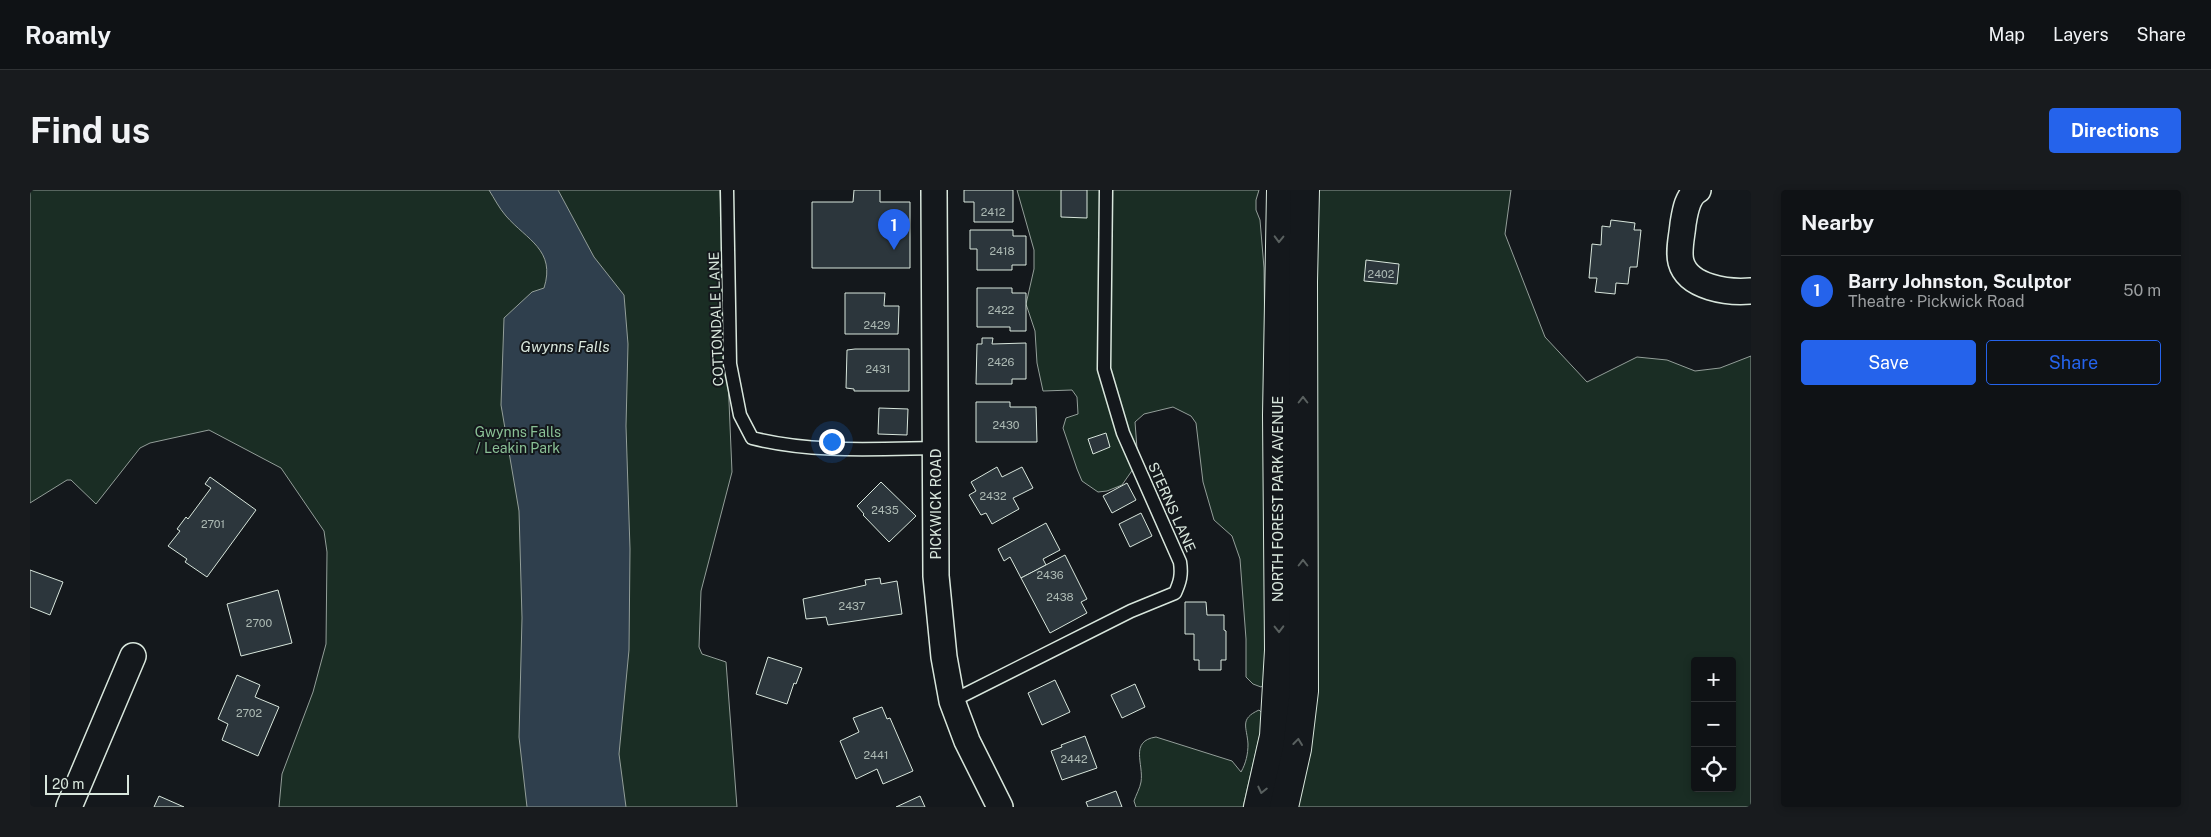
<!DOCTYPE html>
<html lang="en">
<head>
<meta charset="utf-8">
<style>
  :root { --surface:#0f1215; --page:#181b1e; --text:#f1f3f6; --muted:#9b9ea0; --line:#2f3234; --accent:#2563eb }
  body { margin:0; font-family:"Public Sans",sans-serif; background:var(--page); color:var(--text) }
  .controls { position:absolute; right:15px; bottom:15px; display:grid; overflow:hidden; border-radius:5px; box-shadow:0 2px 8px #0003 }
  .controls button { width:45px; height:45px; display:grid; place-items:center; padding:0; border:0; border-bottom:1px solid var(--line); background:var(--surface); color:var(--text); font:25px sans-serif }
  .scale { position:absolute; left:15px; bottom:12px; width:84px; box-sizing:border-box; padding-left:5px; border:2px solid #d8e6dc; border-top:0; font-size:14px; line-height:18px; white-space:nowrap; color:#d8e6dc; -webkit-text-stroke:4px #14181c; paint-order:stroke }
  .you { position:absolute; left:801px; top:251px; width:18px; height:18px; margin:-12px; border:4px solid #fff; border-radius:50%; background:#1a73e8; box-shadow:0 0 0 8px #1a73e833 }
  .badge { display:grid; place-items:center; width:32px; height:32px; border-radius:50%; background:var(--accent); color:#fff; font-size:16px; font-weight:700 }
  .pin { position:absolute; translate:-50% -41px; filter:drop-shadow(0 1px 2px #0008) }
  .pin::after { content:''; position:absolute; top:26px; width:18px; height:15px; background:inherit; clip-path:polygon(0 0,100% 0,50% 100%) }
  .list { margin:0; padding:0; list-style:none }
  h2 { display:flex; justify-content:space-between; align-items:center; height:65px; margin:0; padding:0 20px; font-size:21px }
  h2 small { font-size:16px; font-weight:400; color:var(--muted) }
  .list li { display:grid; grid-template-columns:32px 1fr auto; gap:15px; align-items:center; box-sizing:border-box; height:70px; padding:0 20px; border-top:1px solid var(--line) }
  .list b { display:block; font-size:19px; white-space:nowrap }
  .list p { margin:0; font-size:16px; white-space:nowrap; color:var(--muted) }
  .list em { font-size:16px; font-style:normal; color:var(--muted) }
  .actions { display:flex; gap:10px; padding:15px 20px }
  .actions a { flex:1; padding:11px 0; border:1px solid var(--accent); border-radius:5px; text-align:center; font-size:18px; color:var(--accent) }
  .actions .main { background:var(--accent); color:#fff }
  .icon { flex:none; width:28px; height:28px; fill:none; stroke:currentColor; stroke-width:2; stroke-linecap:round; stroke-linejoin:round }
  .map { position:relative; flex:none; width:1721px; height:617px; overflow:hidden; border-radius:5px }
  header { display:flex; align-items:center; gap:30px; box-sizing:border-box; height:70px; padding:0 25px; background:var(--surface); border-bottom:1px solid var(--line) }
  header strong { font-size:24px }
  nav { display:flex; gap:28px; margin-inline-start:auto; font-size:18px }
  .intro { display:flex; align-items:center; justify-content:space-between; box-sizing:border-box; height:120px; padding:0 30px }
  h1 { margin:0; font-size:35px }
  .button { padding:12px 22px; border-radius:5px; background:var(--accent); color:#fff; font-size:18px; font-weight:700 }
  main { display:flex; gap:30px; padding:0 30px }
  aside { flex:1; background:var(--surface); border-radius:5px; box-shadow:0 2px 8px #0003 }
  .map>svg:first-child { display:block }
</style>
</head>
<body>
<header>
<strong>Roamly</strong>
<nav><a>Map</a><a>Layers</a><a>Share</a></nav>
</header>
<div class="intro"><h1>Find us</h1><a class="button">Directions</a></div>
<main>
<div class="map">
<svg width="1721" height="617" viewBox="0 0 1721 617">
  <rect width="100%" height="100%" fill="#14181c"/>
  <g fill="#1a2d24" stroke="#939e99" fill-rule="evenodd">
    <path d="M0,0H690L702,282L671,401L669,457L672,464L696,472L707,617H249L252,584L283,502L296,454L297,362L294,341L251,278L179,240L120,253L110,258L66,314L41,290H37L0,313Z"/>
    <path d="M987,0H1229L1226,10V20L1230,30L1234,78L1239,491L1231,497L1223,494L1216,487V449L1210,369L1202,346L1184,330L1173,292L1166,233L1161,226L1143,217L1114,224L1105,232L1108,272L1092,295L1077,301L1068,302L1052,291L1047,279L1033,238L1036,228L1048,224L1047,207L1042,200L1013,201L1007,173L1005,141L996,114L1004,79V60Z"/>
    <path d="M1285,0H1481L1475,44L1515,147L1557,192L1607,167L1637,170L1665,181L1690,178L1721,166V617H1264ZM1665,471H1702V598H1665Z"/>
    <path d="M1229,520L1233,524V531L1213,617H1106L1104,611C1106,605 1110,598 1111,592C1114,574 1099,551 1126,547L1202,571L1211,582C1216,573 1218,564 1218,554C1217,537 1209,529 1229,520Z"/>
  </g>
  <path fill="#2f3f4d" stroke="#939e99" d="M459,0H528L564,67L594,105L598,154L596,236L600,359L599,460L589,564L596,617H497L489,547L492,428L489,321L471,215L474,128L502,102L514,98C526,60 497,50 476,26C469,18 464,8 459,0Z"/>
  <g fill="#2c363c" stroke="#d8e6dc">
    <path d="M824,0H850V12H880V78H782V12H823Z"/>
    <path d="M934,0H983V32H944V12H934Z"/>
    <path d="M1031,0H1057V28L1031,27Z"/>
    <path d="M1581,30L1605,33L1604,40H1611L1607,77H1600L1598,94L1586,93L1585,104L1565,102L1567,88H1559L1562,54L1571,55L1572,36L1580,37Z"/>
    <path d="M940,40H983V46H996V75H982V80H947V59H940Z"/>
    <path d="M1336,70L1369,74L1367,94L1334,91Z"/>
    <path d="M947,98H982V103H996V141H980V137H947Z"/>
    <path d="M815,103H855L854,116H869L868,144H815Z"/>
    <path d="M952,148H963L962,154L996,153V189H982V194H946L947,154H952Z"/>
    <path d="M825,159H879V201H824V199L816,198L817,160Z"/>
    <path d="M946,212H980V217H1006L1007,252H946Z"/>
    <path d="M849,218L878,219L877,245L848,244Z"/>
    <path d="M1076,243L1080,257L1063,264L1058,249Z"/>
    <path d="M967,277L972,287L992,277L1003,298L983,308L989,319L962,334L956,323L951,325L939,305L946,301L941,292Z"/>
    <path d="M180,287L226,320L177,387L155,372L157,369L138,356L150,341L147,339L156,327L158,329L181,298L175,294Z"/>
    <path d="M851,292L886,326L859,352L833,325L834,324L827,316Z"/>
    <path d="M1097,293L1106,310L1082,323L1073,306Z"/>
    <path d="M1111,323L1122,346L1100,357L1089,334Z"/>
    <path d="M1016,333L1030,360L1013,369L1016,375L991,388L980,367L974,371L968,359Z"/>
    <path d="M1035,365L1057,409L1051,412L1057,423L1020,443L991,388Z"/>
    <path d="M0,380L33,392L20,425L0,417Z"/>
    <path d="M850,388L851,394L867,391L872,424L798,435L796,427L776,429L773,409L836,395L835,390Z"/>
    <path d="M248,400L262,453L211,466L197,414Z"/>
    <path d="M1155,412H1176L1177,425H1194V440L1196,441V470H1191V480H1169V470H1164V444H1155Z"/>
    <path d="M738,467L772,478L766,494L764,493L757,514L726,504Z"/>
    <path d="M207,485L230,495L225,507L249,517L228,566L192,550L198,534L188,529Z"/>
    <path d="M1025,490L1040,522L1012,535L998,503Z"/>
    <path d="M1105,494L1115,517L1092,528L1081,505Z"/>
    <path d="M852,517L857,529L860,528L883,581L853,594L847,579L826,589L810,551L829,542L823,528Z"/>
    <path d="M1055,546L1067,578L1032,590L1021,561L1032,557L1031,555Z"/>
    <path d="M1086,601L1092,617H1058L1056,612Z"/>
    <path d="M129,606L154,617H124Z"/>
    <path d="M890,606L895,617H866Z"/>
  </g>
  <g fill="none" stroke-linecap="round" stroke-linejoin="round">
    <g stroke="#d8e6dc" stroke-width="15">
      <g id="lane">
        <path d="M697,0L700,174L710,225L722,248C781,263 844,259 905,258"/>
        <path d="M922,511L1101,421L1145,403C1150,392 1152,385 1150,372L1093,243L1074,179L1076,0"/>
      </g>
    </g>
    <g stroke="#d8e6dc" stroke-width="28">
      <g id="street">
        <path d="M904,0L906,386L914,467L922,511L937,551L970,617"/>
        <path d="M1668,0C1657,6 1655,22 1653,34C1652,46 1648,61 1651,72C1658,98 1699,103 1721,101"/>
        <path d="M39,617L103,466"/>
      </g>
    </g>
    <g stroke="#d8e6dc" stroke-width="30">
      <g id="secondary">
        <path d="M1228,617L1244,546L1249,460L1247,225L1251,0"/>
        <path d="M1254,617L1267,559L1274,501L1273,92L1275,0"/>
      </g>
    </g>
    <use href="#lane" stroke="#14181c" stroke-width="12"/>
    <use href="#street" stroke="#14181c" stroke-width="25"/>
    <use href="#secondary" stroke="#14181c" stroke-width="28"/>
  </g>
  <defs><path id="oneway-chevron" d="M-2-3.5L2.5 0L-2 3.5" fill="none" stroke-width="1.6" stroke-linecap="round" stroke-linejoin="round" transform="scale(1.25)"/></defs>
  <g stroke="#59605f">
    <use href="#oneway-chevron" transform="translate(1249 49) rotate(91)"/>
    <use href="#oneway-chevron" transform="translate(1273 210) rotate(-90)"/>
    <use href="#oneway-chevron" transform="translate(1273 373) rotate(-90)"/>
    <use href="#oneway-chevron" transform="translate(1249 439) rotate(89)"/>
    <use href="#oneway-chevron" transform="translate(1268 552) rotate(-83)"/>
    <use href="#oneway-chevron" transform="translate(1232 600) rotate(103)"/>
  </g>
  <g text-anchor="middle" stroke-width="4" stroke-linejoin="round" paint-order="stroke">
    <g font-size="11" fill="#adbab4">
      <text x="963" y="26">2412</text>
      <text x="972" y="65">2418</text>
      <text x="1351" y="88">2402</text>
      <text x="971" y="124">2422</text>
      <text x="847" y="139">2429</text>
      <text x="971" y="176">2426</text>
      <text x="848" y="183">2431</text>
      <text x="976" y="239">2430</text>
      <text x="963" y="310">2432</text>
      <text x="855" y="324">2435</text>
      <text x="183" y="338">2701</text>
      <text x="1020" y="389">2436</text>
      <text x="1030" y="411">2438</text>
      <text x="822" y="420">2437</text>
      <text x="229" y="437">2700</text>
      <text x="219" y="527">2702</text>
      <text x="846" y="569">2441</text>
      <text x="1044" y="573">2442</text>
    </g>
    <g font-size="14" fill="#d8e6dc" stroke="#14181c">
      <text transform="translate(686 129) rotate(-92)" y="5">COTTONDALE LANE</text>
      <text transform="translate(1248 309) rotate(-90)" y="5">NORTH FOREST PARK AVENUE</text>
      <text transform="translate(906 314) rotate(-90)" y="5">PICKWICK ROAD</text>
      <text transform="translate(1142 317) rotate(66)" y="5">STERNS LANE</text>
    </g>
    <g font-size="14" fill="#8ac095" stroke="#14181c">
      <text x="488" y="247">Gwynns Falls<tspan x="488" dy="16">/ Leakin Park</tspan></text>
    </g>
    <g font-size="15" font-style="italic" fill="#d8e6dc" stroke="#14181c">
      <text x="535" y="162">Gwynns Falls</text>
    </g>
  </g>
</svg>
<div class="controls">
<button>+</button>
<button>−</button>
<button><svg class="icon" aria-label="locate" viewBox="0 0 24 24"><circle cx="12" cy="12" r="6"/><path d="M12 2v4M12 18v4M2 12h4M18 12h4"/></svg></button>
</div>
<div class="scale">20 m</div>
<div class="you"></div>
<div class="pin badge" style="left:864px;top:60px">1</div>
</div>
<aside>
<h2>Nearby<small></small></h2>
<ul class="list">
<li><span class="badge">1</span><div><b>Barry Johnston, Sculptor</b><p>Theatre · Pickwick Road</p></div><em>50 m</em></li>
</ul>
<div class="actions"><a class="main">Save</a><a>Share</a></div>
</aside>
</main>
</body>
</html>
